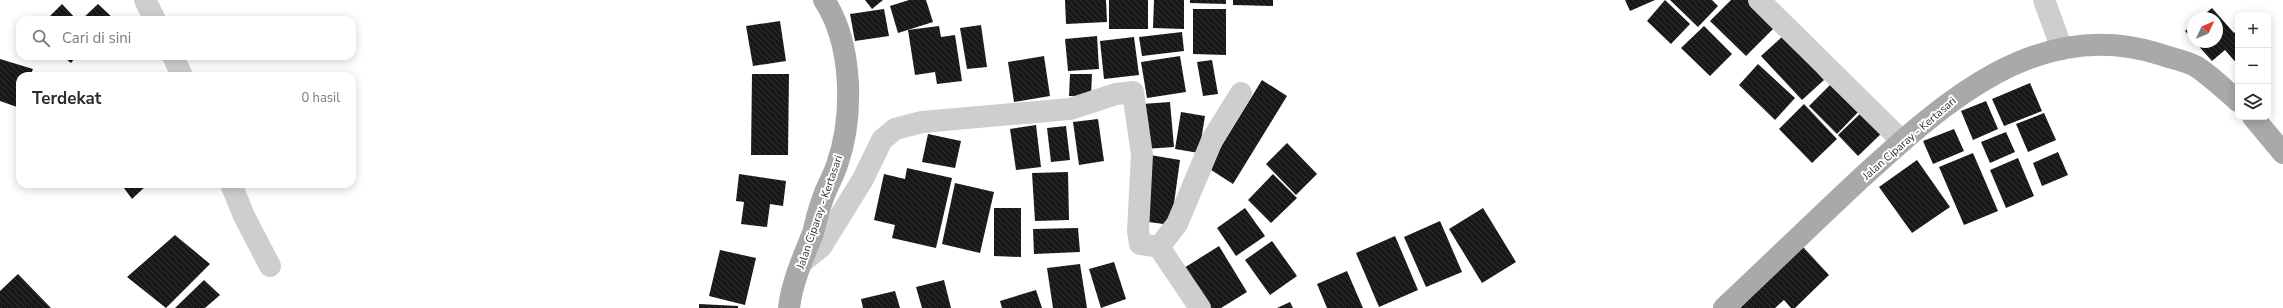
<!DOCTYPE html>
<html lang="id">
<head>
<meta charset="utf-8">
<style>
  :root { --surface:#fff; --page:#f2f2f3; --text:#2b2b33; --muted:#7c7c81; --line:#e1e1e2 }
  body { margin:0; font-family:"Nunito Sans",sans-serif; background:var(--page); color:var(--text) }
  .controls { position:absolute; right:12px; top:12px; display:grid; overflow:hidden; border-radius:8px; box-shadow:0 2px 10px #0003 }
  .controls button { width:36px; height:36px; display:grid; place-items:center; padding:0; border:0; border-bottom:1px solid var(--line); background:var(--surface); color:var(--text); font:20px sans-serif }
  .compass { position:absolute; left:2187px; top:12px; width:36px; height:36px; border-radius:50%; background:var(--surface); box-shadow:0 2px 10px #0003; rotate:46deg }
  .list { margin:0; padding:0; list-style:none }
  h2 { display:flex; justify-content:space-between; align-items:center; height:52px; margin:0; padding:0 16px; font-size:17px }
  h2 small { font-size:13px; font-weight:400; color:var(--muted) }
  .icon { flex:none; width:22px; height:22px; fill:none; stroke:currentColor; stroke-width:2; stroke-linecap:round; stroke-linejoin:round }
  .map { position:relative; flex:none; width:2283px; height:308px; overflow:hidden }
  .search { position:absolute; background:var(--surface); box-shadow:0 2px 10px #0003; left:16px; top:16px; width:340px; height:44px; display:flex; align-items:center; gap:10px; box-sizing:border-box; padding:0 14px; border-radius:12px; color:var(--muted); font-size:15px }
  .panel { position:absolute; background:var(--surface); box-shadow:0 2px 10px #0003; left:16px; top:72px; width:340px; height:116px; border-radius:12px }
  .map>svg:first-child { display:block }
</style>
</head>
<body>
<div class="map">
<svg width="2283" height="308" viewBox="0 0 2283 308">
  <defs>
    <pattern id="building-back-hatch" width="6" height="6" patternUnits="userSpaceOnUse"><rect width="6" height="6" fill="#181818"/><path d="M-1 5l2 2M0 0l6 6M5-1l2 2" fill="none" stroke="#313131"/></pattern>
  </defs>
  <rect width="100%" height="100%" fill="#fff"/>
  <g fill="url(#building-back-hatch)">
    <path d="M865,0H883L872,9Z"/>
    <path d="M909,0H926L933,22L898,33L890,6Z"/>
    <path d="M1065,0H1106L1107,22L1066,24Z"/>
    <rect x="1109" y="0" width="39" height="29"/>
    <path d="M1154,0H1184V29L1153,28Z"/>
    <path d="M1190,0H1226V4L1190,3Z"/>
    <path d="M1233,0H1273V6L1233,5Z"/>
    <path d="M1625,0H1655L1630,11Z"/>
    <path d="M1665,0L1690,24L1671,44L1647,21Z"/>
    <path d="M1670,0H1712L1718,6L1698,27Z"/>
    <path d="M1731,0H1754L1778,24L1746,56L1710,21Z"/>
    <path d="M62,4L77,20H46Z"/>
    <path d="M98,4L115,20H81Z"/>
    <path d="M2212,8L2234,33L2238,29V65L2225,50L2212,61L2195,42H2217V18H2200Z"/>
    <path d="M884,9L889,36L855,41L850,14Z"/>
    <path d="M1193,9H1226V55L1193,54Z"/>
    <path d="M780,21L786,61L753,66L746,26Z"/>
    <path d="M2193,24V40L2185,31Z"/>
    <path d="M981,25L987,67L967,69L960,28Z"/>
    <path d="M939,26L941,37L955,35L962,81L937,84L935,72L915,75L908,30Z"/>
    <path d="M1704,26L1732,54L1710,76L1681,48Z"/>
    <path d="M1182,32L1184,51L1142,56L1139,37Z"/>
    <path d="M1097,36L1099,69L1068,71L1065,39Z"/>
    <path d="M1783,36L1824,80L1802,100L1761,56Z"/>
    <path d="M1134,37L1139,75L1104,79L1100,41Z"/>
    <path d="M62,56H77L71,63Z"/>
    <path d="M1044,56L1050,96L1014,102L1008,62Z"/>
    <path d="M1180,56L1186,92L1147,98L1141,62Z"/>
    <path d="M0,59L33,69L30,76H20V99L17,107L0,101Z"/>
    <path d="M1212,60L1218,94L1203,96L1197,62Z"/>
    <path d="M1758,64L1795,98L1775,120L1739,85Z"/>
    <path d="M752,74H789L788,155H751Z"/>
    <path d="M1070,74H1092L1091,96H1069Z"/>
    <path d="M1262,80L1287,96L1233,184L1208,168Z"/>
    <path d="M1835,80L1863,107L1837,134L1809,106Z"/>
    <path d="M2030,83L2042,111L2004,126L1992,99Z"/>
    <path d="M1986,101L1998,129L1973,140L1961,111Z"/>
    <path d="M1170,102L1174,147L1145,149L1142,104Z"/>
    <path d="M1804,104L1837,139L1812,163L1779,129Z"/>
    <path d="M1865,109L1885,130L1858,156L1838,135Z"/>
    <path d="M1181,112L1205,116L1199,153L1175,149Z"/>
    <path d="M2044,113L2056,140L2028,152L2016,124Z"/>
    <path d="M1098,119L1104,161L1079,165L1073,122Z"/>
    <path d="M1036,125L1041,167L1016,170L1010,129Z"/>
    <path d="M1066,126L1070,160L1051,162L1047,128Z"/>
    <path d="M1954,129L1964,151L1933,164L1923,141Z"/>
    <path d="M2006,132L2015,152L1990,163L1981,142Z"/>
    <path d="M928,134L961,141L955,168L922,162Z"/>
    <path d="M1287,143L1317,174L1296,195L1266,164Z"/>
    <path d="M2058,152L2068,175L2042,186L2033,163Z"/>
    <path d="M1973,153L1998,211L1964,225L1939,167Z"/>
    <path d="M1150,155L1180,160L1171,225L1141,221Z"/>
    <path d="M2018,158L2034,196L2006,208L1990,170Z"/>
    <path d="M1917,160L1950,207L1912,233L1879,187Z"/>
    <path d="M907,168L952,178L936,248L892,238L895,225L874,220L884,174L905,179Z"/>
    <path d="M1068,172L1069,220L1035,221L1032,173Z"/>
    <path d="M739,174L786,181L783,206L770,204L767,227L741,224L744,202L736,201Z"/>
    <path d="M1273,174L1297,198L1271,223L1248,200Z"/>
    <path d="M955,183L994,192L980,253L942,244Z"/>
    <path d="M121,184H148L132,199Z"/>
    <path d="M994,208H1021V257L994,256Z"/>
    <path d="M1245,208L1265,236L1236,256L1217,228Z"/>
    <path d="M1483,208L1516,262L1482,283L1449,229Z"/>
    <path d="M1440,221L1462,272L1426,287L1404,237Z"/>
    <path d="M1078,228L1080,252L1034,254L1033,229Z"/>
    <path d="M175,235L210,264L166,308L127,277Z"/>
    <path d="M1395,236L1418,290L1379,307L1356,253Z"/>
    <path d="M1272,241L1297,276L1270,295L1245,260Z"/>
    <path d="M1219,246L1247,292L1221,308H1209L1184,268Z"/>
    <path d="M1803,247L1829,275L1795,308H1791L1784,300L1775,308H1740Z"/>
    <path d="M720,250L756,258L745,305L709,296Z"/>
    <path d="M1114,262L1126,299L1101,308L1089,269Z"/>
    <path d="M1080,264L1087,308H1053L1047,268Z"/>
    <path d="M1347,271L1363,308H1327L1317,284Z"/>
    <path d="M18,274L51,308H0V291Z"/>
    <path d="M204,280L220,295L205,308H175Z"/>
    <path d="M944,280L951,308H922L916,287Z"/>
    <path d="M1036,290L1042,308H1002L1000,301Z"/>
    <path d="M895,291L900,308H863L861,299Z"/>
    <path d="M1290,302L1293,308H1277Z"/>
    <path d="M699,304L738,306V308H699Z"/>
  </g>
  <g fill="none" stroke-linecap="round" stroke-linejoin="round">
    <g stroke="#cecece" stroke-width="22">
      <path d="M145,0L155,20"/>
      <path d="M1759,0L1902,141"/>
      <path d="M2044,0L2062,49"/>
      <path d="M173,56L182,76"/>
      <path d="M231,184L244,216L270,266"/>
      <path d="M1159,247L1200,308"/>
      <path d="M801,263L821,247L863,179L882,140L895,129L922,122L1070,109L1116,94L1133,92L1142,155L1138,231L1140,244L1159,247L1177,224L1213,138L1241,93"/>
    </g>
    <g stroke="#a9a9a9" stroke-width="22">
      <path d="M2253,117L2283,153"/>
      <path d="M789,308C792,282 803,258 813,233C816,222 818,211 822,201C826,188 833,177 837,165C854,116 853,44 824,0"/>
      <path d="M1724,308C1769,266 1813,223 1858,181C1941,105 2037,15 2159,54C2170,58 2187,61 2197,67C2212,77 2225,90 2238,101"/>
    </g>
  </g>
  <g text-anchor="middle" stroke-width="4" stroke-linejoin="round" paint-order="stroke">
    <g font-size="11" fill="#313131" stroke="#fff">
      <text transform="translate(1909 138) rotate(-41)" y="4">Jalan Ciparay - Kertasari</text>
      <text transform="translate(819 212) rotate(-71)" y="4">Jalan Ciparay - Kertasari</text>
    </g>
  </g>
</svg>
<div class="controls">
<button>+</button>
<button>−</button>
<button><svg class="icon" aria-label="layers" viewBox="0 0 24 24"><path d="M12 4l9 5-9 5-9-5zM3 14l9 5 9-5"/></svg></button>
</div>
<svg class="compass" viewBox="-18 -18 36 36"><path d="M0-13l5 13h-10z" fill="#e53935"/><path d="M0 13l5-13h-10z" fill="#7c7c81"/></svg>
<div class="search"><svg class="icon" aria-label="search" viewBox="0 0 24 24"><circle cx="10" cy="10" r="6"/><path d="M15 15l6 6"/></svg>Cari di sini</div>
<section class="panel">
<h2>Terdekat<small>0 hasil</small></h2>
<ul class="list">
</ul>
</section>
</div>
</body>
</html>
